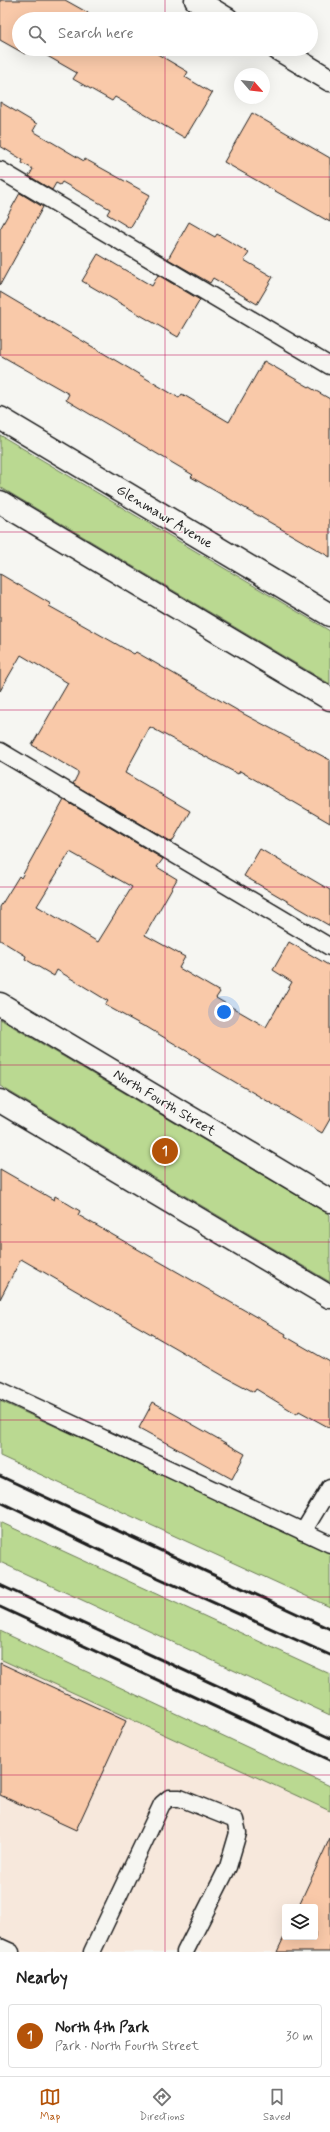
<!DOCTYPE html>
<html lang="en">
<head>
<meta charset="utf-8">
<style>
  :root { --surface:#fff; --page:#f6f6f6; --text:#222; --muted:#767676; --line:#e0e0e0; --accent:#b45309 }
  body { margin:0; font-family:Mynerve,sans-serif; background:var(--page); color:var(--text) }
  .controls { position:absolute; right:12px; bottom:12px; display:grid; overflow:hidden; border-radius:4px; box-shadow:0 4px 16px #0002 }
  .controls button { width:36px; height:36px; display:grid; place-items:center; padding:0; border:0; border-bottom:1px solid var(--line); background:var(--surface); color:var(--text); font:20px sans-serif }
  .compass { position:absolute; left:234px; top:68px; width:36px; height:36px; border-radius:50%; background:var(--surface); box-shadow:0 4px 16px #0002; rotate:118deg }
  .you { position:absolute; left:224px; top:1012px; width:14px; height:14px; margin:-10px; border:3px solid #fff; border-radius:50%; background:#1a73e8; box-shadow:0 0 0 6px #1a73e833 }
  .badge { display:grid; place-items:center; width:26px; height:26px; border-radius:50%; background:var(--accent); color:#fff; font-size:13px; font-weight:700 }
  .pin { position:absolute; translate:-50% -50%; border:2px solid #fff; box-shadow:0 1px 4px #0006 }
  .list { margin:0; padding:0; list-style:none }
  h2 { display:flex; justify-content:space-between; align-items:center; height:52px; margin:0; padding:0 16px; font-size:17px }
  h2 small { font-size:13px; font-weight:400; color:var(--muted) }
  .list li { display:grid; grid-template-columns:26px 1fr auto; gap:12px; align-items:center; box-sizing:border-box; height:64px; margin:0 8px 8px; padding:0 8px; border:1px solid var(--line); border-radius:4px }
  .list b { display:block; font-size:15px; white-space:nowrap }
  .list p { margin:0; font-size:13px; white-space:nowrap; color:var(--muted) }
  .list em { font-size:13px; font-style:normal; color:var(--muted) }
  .icon { flex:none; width:22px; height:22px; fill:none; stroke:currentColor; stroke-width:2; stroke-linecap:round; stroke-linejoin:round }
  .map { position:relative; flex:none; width:330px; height:1952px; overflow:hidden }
  .search { position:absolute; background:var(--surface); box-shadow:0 4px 16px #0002; left:12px; right:12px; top:12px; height:44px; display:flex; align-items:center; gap:10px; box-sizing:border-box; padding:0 14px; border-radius:22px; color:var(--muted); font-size:15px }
  .sheet { height:124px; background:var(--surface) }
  nav { display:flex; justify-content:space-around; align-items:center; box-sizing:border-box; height:56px; border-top:1px solid var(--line); background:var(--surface); font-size:11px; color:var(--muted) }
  nav a { display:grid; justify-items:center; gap:2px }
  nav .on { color:var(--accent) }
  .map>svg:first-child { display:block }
</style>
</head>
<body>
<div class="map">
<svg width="330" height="1952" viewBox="0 0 330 1952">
  <rect width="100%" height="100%" fill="#f6f6f2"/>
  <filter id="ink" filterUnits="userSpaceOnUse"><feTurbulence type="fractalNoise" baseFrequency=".025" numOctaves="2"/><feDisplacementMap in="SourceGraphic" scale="8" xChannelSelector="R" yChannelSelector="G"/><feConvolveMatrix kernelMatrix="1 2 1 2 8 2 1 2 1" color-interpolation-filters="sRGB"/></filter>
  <g filter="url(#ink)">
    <path fill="#f7e8dc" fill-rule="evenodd" d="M0,1659L330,1811V1952H0ZM285,1907H315V1937H285Z"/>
    <g fill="#bad991" stroke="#6b7a56">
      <path d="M0,435L330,631V684L0,487Z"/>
      <path d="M0,1019L330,1215V1282L0,1086Z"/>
      <path d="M0,1401L330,1552V1607L0,1456Z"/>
      <path d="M0,1522L330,1674V1715L0,1562Z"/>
      <path d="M0,1631L330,1786V1811L0,1659Z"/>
    </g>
    <g fill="#f9c9a9" stroke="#1c1c1c" fill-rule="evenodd">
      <path d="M0,0H65L99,19H19V49H28L25,54L0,40Z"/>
      <path d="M35,49H149L188,72L185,77L212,93L185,138L115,97L112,101L73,79L77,73Z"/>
      <path d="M0,102L37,124L33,131L84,161L85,159L150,195L130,228L107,214L110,209L62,182L60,185L56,183L52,190L29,176L33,169L22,163L23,160L0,146Z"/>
      <path d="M252,113L330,158V222L224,162Z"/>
      <path d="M20,193L43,207L0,285V229Z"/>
      <path d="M189,222L215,237L217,234L249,253L244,260L273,277L257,304L213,278L210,283L168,259Z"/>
      <path d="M98,254L152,286L158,275L200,300L178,337L82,281Z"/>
      <path d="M0,292L179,398L182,394L229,422L264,361L330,399V557L191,477L193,475L66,400L69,394L0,355Z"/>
      <path d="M0,574L51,604L49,606L90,629L134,654L136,652L242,713L330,760V823L240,771L238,774L150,727L125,773L190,811L172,842L73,784L78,774V772L32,745L68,683L21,655L0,691Z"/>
      <path d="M64,800L163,859L157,867L177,879L145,935L185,957L179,968L220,992L216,998L266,1027L292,982L273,970L289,942L330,966V1119L322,1133L199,1061L200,1059L145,1026V1027L105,1005L108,1001L57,970L54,976L25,959L26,956L0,940V907L19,876L21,878ZM70,852L132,887L98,942L37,906Z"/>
      <path d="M260,849L330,890V926L244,876Z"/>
      <path d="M0,1169L54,1200L55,1196L80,1211L78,1215L286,1334L285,1336L330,1362V1428L299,1411L297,1414L256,1389L254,1392L222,1375L21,1259L0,1299Z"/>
      <path d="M153,1402L245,1454L232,1479L139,1428Z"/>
      <path d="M0,1663L126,1721L76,1830L0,1795Z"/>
      <path d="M330,1838V1952H277L285,1935V1937H315V1907H298Z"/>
    </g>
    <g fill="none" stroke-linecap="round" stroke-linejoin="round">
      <g stroke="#1c1c1c" stroke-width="19">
        <g id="service">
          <path d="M0,170L330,366"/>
          <path d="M0,751L330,947"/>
          <path d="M0,1390L330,1544"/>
          <path d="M303,1532L330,1487"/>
          <path d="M0,1947L11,1952"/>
          <path d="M92,1952L162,1804L169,1798H180L235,1820L238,1833L228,1867L185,1952"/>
        </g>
      </g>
      <g stroke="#1c1c1c" stroke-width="25">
        <g id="minor">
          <path d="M196,0L227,19"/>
          <path d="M278,49L330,80"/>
          <path d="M0,418L330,615"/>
          <path d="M0,502L330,699"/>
          <path d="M0,1004L330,1201"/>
          <path d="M0,1101L330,1297"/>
        </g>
      </g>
      <use href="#service" stroke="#f6f6f2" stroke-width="16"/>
      <use href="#minor" stroke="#f6f6f2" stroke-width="22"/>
      <g stroke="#1c1c1c" stroke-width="3">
        <path d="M0,1476L330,1629"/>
        <path d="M0,1502L143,1571L330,1655"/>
        <path d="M0,1585L330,1738"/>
        <path d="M0,1607L330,1760"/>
      </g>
    </g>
  </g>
  <path fill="none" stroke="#c2185b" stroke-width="1" stroke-opacity="0.55" d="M165,0V19M165,49V1952M0,177H330M0,355H330M0,532H330M0,710H330M0,887H330M0,1065H330M0,1242H330M0,1420H330M0,1597H330M0,1775H330"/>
  <g text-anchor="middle" stroke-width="3" stroke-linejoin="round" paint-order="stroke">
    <g font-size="14" fill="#1c1c1c" stroke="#f6f6f2">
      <text transform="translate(165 516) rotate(31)" y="5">Glenmawr Avenue</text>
      <text transform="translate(165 1102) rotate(31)" y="5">North Fourth Street</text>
    </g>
  </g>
</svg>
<div class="controls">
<button><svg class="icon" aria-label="layers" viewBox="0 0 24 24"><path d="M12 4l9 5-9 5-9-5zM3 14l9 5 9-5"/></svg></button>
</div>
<svg class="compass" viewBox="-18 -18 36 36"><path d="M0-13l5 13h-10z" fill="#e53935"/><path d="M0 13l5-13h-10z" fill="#767676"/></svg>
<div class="you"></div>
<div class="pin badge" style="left:165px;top:1151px">1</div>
<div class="search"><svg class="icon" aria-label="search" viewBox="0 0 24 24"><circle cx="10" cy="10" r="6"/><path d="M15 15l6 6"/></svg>Search here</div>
</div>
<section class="sheet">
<h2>Nearby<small></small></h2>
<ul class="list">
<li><span class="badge">1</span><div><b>North 4th Park</b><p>Park · North Fourth Street</p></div><em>30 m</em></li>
</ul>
</section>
<nav>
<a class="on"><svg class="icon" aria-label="map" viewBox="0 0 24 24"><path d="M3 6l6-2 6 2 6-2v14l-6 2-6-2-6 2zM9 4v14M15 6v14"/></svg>Map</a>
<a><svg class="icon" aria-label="directions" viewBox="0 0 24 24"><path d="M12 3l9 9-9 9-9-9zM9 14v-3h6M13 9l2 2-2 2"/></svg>Directions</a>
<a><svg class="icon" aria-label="saved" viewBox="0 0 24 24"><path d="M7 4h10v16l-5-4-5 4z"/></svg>Saved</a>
</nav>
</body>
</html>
